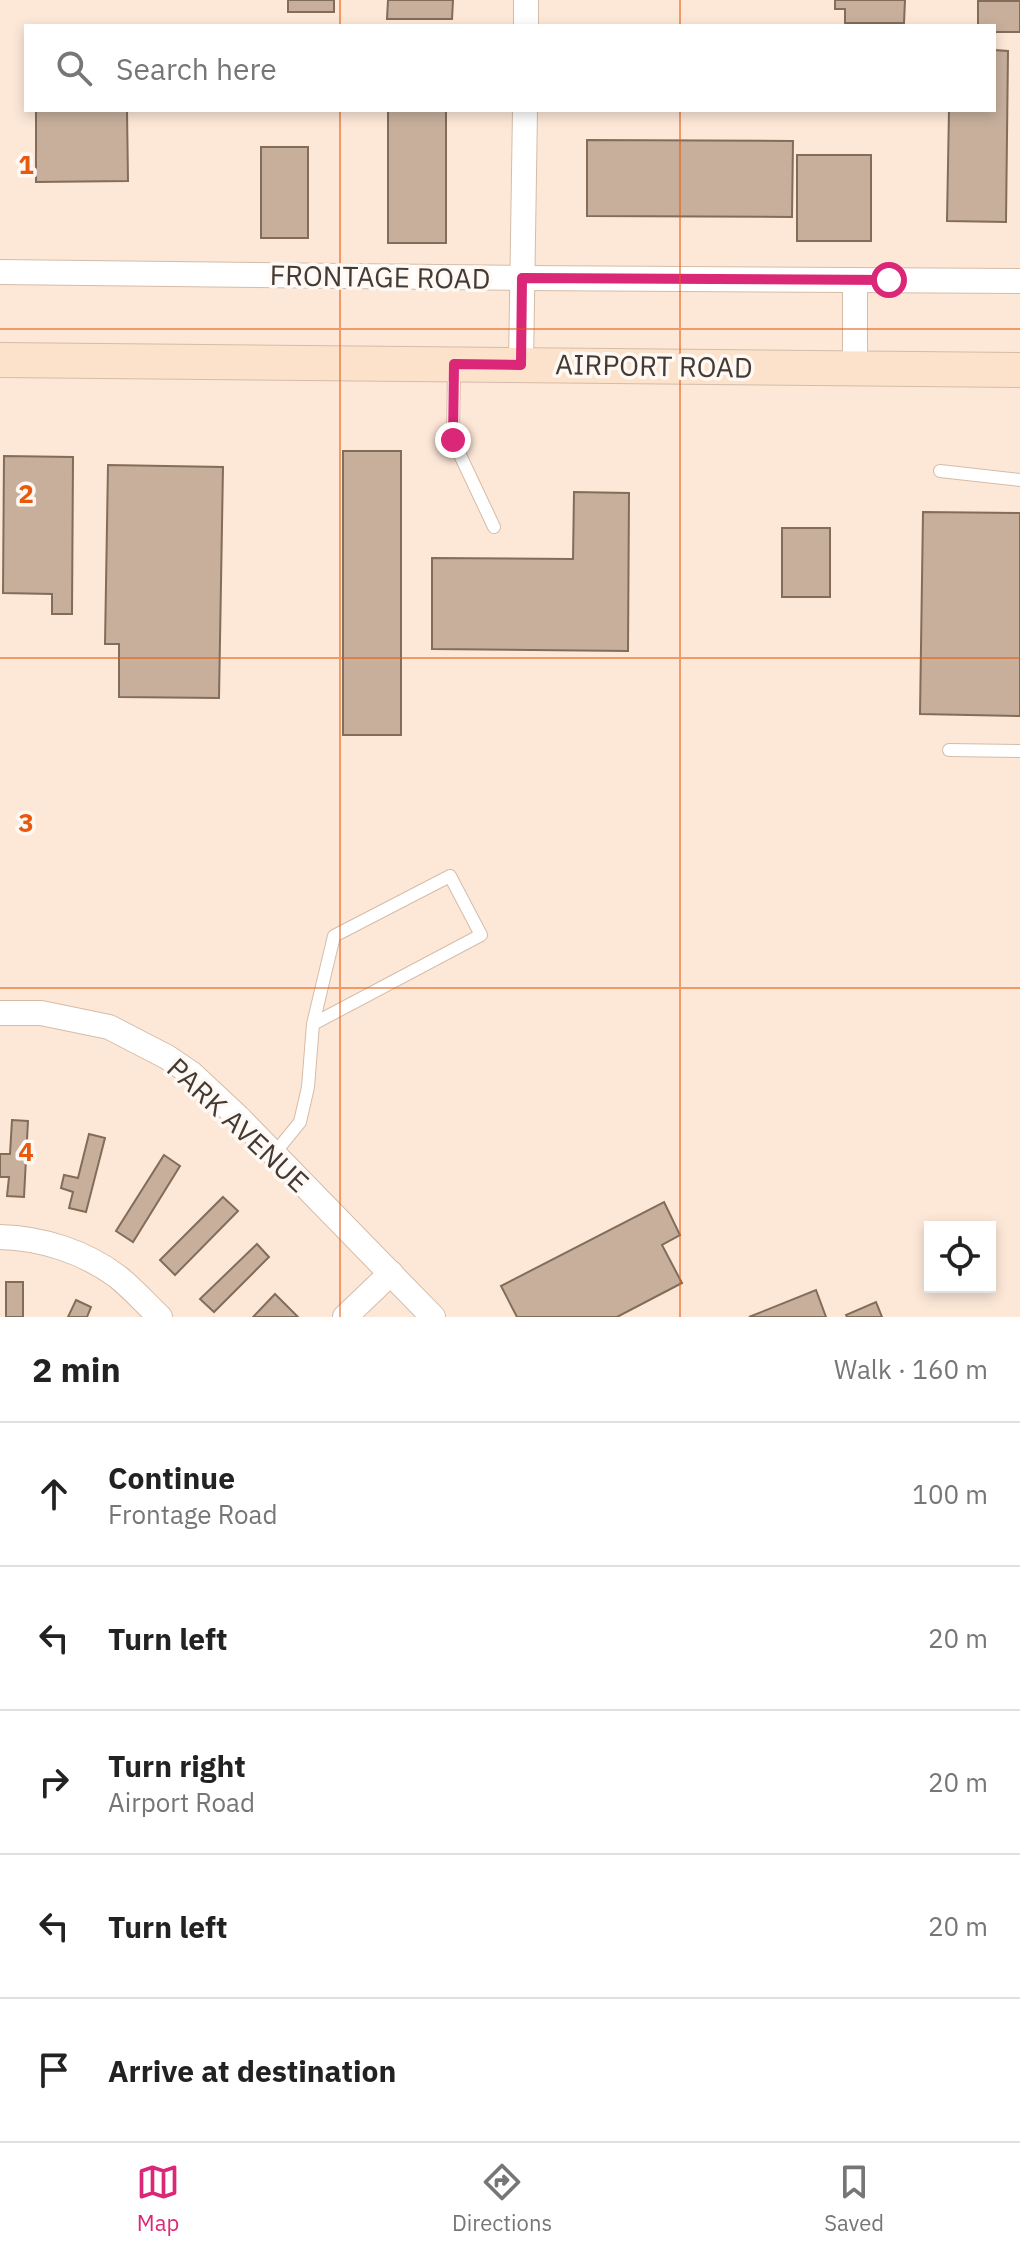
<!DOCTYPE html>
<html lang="en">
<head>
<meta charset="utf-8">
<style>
  :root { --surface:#fff; --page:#f2f2f2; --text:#222; --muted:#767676; --line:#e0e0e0; --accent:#db2777 }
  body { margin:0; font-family:"IBM Plex Sans",sans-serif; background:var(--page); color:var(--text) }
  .controls { position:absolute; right:24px; bottom:24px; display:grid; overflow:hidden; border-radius:0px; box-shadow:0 4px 12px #0003 }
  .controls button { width:72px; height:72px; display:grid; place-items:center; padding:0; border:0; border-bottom:2px solid var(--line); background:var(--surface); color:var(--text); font:40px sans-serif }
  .stop { position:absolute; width:24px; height:24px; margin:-18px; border:6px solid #db2777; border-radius:50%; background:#fff }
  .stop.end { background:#db2777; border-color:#fff; box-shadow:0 2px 8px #0008 }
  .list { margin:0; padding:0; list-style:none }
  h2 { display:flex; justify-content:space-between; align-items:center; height:104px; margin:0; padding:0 32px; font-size:34px }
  h2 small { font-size:26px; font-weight:400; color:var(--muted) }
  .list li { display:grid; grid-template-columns:52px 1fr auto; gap:24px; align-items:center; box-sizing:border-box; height:144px; padding:0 32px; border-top:2px solid var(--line) }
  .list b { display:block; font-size:30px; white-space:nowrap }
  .list p { margin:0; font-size:26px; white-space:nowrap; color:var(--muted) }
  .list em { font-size:26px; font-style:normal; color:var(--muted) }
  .icon { flex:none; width:44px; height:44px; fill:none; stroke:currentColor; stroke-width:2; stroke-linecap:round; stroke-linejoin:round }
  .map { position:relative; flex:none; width:1020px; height:1317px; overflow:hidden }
  .search { position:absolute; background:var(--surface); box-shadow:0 4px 12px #0003; left:24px; right:24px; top:24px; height:88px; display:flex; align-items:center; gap:20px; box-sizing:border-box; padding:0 28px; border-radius:0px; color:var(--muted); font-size:30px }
  .sheet { height:824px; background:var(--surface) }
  nav { display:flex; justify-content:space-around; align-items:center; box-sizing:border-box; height:112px; border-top:2px solid var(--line); background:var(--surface); font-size:22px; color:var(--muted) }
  nav a { display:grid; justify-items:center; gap:4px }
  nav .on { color:var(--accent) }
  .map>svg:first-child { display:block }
</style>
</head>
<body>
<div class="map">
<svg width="1020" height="1317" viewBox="0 0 1020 1317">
  <rect width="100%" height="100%" fill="#fde8d8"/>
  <g fill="#c7af9c" stroke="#826c5a" stroke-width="2">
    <rect x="288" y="0" width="46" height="12"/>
    <path d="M388,0H453L452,19H387Z"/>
    <path d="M835,0H905L904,23H845V9H835Z"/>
    <path d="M978,1H1020V32H994V26H978Z"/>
    <path d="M994,50L1008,51L1006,222L947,221L949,110H994Z"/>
    <path d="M36,110H127L128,181L36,182Z"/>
    <rect x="388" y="110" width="58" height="133"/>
    <path d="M587,140L793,141L792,217L587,216Z"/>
    <rect x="261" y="147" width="47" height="91"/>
    <rect x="797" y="155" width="74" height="86"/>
    <rect x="343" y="451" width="58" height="284"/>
    <path d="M4,456L73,457L72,614H52V594L3,593Z"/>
    <path d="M108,465L223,467L219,698L119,697V644H105Z"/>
    <path d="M574,492L629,493L628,651L432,649V558L573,559Z"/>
    <path d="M923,512L1020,513V716L920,714Z"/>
    <rect x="782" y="528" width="48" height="69"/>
    <path d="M12,1120L28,1121L24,1197L7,1196L9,1177H0V1154H10Z"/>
    <path d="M89,1134L105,1138L86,1212L69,1208L73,1192L61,1188L64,1175L78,1178Z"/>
    <path d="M164,1155L180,1166L133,1242L116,1231Z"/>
    <path d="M223,1197L238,1211L175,1275L160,1260Z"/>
    <path d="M664,1202L680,1235L662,1245L682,1283L617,1317H517L501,1286Z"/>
    <path d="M257,1244L269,1257L214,1312L200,1299Z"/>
    <rect x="6" y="1282" width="17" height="35"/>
    <path d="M816,1290L826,1317H749Z"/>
    <path d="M275,1294L298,1317H253Z"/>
    <path d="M76,1300L91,1307L87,1317H68Z"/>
    <path d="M876,1302L882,1317H847L846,1315Z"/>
  </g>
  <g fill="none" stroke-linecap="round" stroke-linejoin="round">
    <g stroke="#d4bca8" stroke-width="14">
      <g id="service">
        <path d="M454,367L453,440L494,527"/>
        <path d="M940,471L1020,480"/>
        <path d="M949,750L1020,751"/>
        <path d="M274,1154L300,1122L308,1087L313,1024L334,936L450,876L481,935L313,1024"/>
      </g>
    </g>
    <g stroke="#d4bca8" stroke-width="26">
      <g id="minor">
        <path d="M526,26V0"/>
        <path d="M0,272L522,278L1020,281"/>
        <path d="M521,365L525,110"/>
        <path d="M855,368V280"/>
        <path d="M0,1013H41L109,1027L167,1057L192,1074L238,1117L433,1317"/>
        <path d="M0,1237C42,1238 85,1252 118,1277C133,1289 146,1304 160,1317"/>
        <path d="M345,1317L391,1273"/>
      </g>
    </g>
    <g stroke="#d4bca8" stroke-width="36">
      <path id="secondary" d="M0,360L1020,370"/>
    </g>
    <use href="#service" stroke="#fff" stroke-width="12"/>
    <use href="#minor" stroke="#fff" stroke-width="24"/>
    <use href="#secondary" stroke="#fce2cb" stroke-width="34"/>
  </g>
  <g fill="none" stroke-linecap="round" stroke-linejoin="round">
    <path stroke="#db2777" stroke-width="10" d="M453,440L454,364L521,365L522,278L889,280"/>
  </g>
  <path fill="none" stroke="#e8590c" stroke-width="2" stroke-opacity="0.55" d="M340,0V26M680,0V26M340,110V1317M680,110V1317M0,329H1020M0,658H1020M0,988H1020"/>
  <g text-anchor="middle" stroke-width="7" stroke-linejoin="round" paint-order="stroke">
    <g font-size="28" fill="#443a32" stroke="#fef9f5">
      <text transform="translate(380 277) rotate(1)" y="10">FRONTAGE ROAD</text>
      <text transform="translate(654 366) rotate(1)" y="10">AIRPORT ROAD</text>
      <text transform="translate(238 1125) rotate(43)" y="10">PARK AVENUE</text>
    </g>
  </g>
  <g font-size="26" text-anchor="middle" font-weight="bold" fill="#e8590c" stroke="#fef9f5" stroke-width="7" stroke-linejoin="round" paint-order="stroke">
    <text x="26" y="174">1</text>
    <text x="26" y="503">2</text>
    <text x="26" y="832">3</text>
    <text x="26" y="1161">4</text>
  </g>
</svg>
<div class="controls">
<button><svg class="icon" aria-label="locate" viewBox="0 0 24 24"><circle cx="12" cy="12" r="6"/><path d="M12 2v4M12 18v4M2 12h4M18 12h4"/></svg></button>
</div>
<div class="stop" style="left:889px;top:280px"></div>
<div class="stop end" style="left:453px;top:440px"></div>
<div class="search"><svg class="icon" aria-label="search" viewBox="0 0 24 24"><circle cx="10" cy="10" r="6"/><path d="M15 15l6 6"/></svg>Search here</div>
</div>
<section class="sheet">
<h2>2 min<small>Walk · 160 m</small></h2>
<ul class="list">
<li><svg class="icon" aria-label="ahead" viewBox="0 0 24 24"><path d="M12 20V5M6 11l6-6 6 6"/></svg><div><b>Continue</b><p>Frontage Road</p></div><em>100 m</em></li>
<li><svg class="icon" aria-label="left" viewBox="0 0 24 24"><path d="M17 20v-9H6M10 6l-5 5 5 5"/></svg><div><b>Turn left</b></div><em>20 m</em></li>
<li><svg class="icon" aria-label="right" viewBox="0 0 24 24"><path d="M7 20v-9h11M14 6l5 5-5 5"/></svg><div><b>Turn right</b><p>Airport Road</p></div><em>20 m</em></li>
<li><svg class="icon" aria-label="left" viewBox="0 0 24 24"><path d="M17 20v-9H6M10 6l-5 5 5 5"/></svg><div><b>Turn left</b></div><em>20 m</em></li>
<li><svg class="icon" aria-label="arrive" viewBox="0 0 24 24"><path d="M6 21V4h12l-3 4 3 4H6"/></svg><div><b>Arrive at destination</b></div></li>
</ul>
</section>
<nav>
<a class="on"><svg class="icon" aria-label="map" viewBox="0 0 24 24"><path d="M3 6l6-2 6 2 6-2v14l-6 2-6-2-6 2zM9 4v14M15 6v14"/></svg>Map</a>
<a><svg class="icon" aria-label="directions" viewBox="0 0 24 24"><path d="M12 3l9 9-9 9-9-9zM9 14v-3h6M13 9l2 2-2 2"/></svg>Directions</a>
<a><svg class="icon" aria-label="saved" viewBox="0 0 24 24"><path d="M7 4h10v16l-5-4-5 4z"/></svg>Saved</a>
</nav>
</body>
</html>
